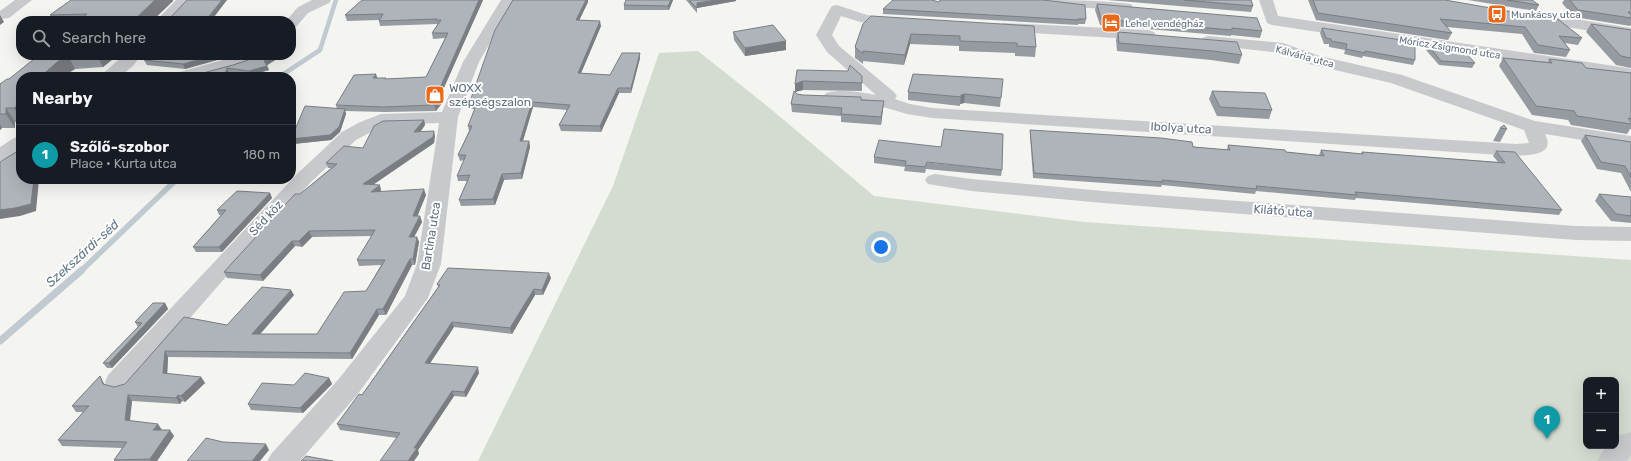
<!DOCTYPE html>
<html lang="en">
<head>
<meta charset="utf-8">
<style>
  :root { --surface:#171b24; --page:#242831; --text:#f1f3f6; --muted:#9ea1a6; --line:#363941; --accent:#7c3aed }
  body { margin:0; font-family:Rubik,sans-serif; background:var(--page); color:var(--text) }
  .controls { position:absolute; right:12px; bottom:12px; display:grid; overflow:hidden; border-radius:8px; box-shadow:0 4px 16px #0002 }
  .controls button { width:36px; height:36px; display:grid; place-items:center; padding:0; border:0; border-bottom:1px solid var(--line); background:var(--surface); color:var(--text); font:20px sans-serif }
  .you { position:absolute; left:881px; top:247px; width:14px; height:14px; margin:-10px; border:3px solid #fff; border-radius:50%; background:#1a73e8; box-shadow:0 0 0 6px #1a73e833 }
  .badge { display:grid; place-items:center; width:26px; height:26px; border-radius:50%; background:var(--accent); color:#fff; font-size:13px; font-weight:700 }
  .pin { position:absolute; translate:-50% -33px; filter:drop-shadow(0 1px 2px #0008) }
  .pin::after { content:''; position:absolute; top:21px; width:14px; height:12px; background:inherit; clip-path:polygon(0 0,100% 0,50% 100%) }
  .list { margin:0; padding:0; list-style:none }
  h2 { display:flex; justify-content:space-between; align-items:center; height:52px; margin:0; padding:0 16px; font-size:17px }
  h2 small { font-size:13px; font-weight:400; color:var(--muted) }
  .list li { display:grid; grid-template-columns:26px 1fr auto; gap:12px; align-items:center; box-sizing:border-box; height:60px; padding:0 16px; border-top:1px solid var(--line) }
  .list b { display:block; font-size:15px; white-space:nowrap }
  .list p { margin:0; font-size:13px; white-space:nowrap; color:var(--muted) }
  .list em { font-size:13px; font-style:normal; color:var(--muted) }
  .icon { flex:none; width:22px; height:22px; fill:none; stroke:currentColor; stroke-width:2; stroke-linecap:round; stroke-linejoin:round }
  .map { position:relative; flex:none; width:1631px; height:461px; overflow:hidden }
  .search { position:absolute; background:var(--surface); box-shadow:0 4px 16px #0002; left:16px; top:16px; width:280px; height:44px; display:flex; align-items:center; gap:10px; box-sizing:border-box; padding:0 14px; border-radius:16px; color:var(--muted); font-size:15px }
  .panel { position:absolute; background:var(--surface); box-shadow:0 4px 16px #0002; left:16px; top:72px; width:280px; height:112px; border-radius:16px }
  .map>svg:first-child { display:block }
</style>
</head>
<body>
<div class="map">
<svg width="1631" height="461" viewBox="0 0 1631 461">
  <rect width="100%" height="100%" fill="#f4f5f0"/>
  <path fill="#d4dcd1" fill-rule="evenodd" d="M698,51L772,110L874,196L1084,222L1631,260V461H478L613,186L659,53ZM1586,380H1616V446H1586Z"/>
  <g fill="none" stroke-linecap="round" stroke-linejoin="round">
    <path stroke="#c1cad1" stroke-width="4.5" d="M279,77L320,50L336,0"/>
    <path stroke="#c1cad1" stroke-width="5.5" d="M81,271L177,179"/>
    <path stroke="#c1cad1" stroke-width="7" d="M0,341L82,270"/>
    <g fill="#c7c9cd" fill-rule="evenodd">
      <path d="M15,0H32L9,18L0,19V11Z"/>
      <path d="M176,0H191L172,21H156Z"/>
      <path d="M312,0H331L329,3L308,13L296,27L291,29V21H286L298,7Z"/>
      <path d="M501,0H515L479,62L458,117L441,264L428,298L357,395L300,461H267L272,453L337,381L405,296L417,264L439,123L384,125L356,140L312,181L252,247L128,389L118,392L108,389L105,382L108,375L298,173L342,132L358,123L381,114L442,112L463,62Z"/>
      <path d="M1032,0C1064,0 1100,0 1131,4L1133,7L1131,10L1126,11L1039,4L1034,3Z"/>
      <path d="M1259,0H1273L1278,16L1628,68L1631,69V77L1543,66L1272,25L1267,23Z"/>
      <path d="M837,5L867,15L903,19L906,22L903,25C885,30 859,22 841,16L832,35L839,46L894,92L897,96L895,99L910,104L932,108L1516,144L1529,143L1524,130L1391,83L1309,64L1280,53L1202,44L1200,41L1202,38L1208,36L1283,43L1320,56L1402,75L1535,121L1631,136V148L1545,134C1556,155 1531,155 1516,156L932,118L907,114L883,107L864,103L826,101L823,97L826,93C841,89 860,92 876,95L827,52L816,35L830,9L832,6Z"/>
      <path d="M1532,12L1631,28V38L1527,20L1524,17L1527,14Z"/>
      <path d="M1004,23L1148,30L1154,32L1156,35L1154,38L1148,40L999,31L996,28L999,25Z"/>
      <path d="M124,55H141L133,66L119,77H99Z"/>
      <path d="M241,55H263C257,64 214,75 202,77C193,78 183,77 173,77L176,73Z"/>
      <path d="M21,136V150L7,159L0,161V147L14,138Z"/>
      <path d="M935,174L971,179L1103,191L1576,226L1631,227V241L1576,240L1103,203L971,191L928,184L925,180L928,176Z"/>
      <path d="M1631,432V455L1627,461H1597L1606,446H1616V436Z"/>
    </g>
  </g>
  <g fill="#969ba1">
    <path d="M71,0H173V1L152,21H54L50,15Z"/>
    <path d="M483,0L440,97L442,103L436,111L385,112L345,111L346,114L340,132L331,140L293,144L337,109L336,105L377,78L386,79L426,77L445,38L433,39L432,33L437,25V24L380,26L379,21V20L347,21L345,15Z"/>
    <path d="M513,0H588V2L579,20L601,26L581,73L610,75L640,53V58L631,93H619L601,132L561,131L559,125L567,110L533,107L523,141H529L530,147L522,179L504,180L495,205L461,206L459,200L467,181H458L457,176L464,160L460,161L458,155L469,131L468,126L475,109H471L469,104Z"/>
    <path d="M626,0H673L669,10H624V5Z"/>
    <path d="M686,0H736V1L697,8V13Z"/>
    <path d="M1107,0H1251L1253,6L1251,12Z"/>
    <path d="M1308,0H1445L1582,38L1578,45L1565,43L1570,50L1566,57L1534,53L1522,34L1446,27L1452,33L1448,40L1316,20Z"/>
    <path d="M1468,0H1532L1539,5L1536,11Z"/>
    <path d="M1564,0H1631V25L1630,26L1574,17L1562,3Z"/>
    <path d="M939,2L1086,19L1085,24H1078V25L883,14V9Z"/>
    <path d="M1097,4L1262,31L1260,38L1231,35V36L1100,25L1095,10Z"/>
    <path d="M863,24L1034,26L1036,47L1035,57L1015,56V53L959,51V46L910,44L904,65L863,61V64L855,58V47Z"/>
    <path d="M1591,24L1631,30V68L1616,65L1586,32Z"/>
    <path d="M1322,28L1415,60L1413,65L1363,56L1362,58L1344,54L1345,50L1329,47V44H1324L1320,33Z"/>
    <path d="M733,32L786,41V50L745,56L734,40Z"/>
    <path d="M1118,32L1242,55L1239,64L1211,60L1117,51L1116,40Z"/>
    <path d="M1428,45L1475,63L1472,68L1439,65L1426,50Z"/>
    <path d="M39,55H118L103,67L75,69L70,72L21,77V122H15V128H2L0,130V84L9,79Z"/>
    <path d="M235,55L185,69L147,65L144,60Z"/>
    <path d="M257,55H283L267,65L269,70L251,75L229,73L188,77L233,65L251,59Z"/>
    <path d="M1503,58L1548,62L1549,59L1586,68L1631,73V129H1630L1627,134L1571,125L1568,120L1532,115L1499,66Z"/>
    <path d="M797,70L862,76V91L803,90L795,92L797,94L803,95L884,101L881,125L841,122V116L792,112L791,104L795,92Z"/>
    <path d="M913,74L1001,98L1000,107L964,103L960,104V106L908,100V92Z"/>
    <path d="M1212,91L1272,110L1269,119L1217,116L1209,99Z"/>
    <path d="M424,120L425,125L420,132L435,136L434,143L373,185L381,190L380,192L426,195L417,216H420L422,222L414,237H417L419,242L415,265H412L386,315H379L352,359L168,357L167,374L201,377L205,383L185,402L182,401L180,404L132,401L130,421L161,430L174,436L157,461H115L114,460L122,448L62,446L58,440L83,412H76L72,406L100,376L105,385L114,387L125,384L184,317L227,325L294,295L260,334H317L366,291L381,265L359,266L357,260L372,236L312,237L302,247L295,246L263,281L227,278L224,272L300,194L331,168H328L326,163L363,148Z"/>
    <path d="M1500,128L1507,129L1500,142L1493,141Z"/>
    <path d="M1030,130L1227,150L1228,145L1286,152L1319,155L1321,150L1361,154L1362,152L1498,162L1493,156L1496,151L1562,210L1559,215L1356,198L1355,200L1256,191L1255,194L1162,185L1161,187L1033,178L1030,134Z"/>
    <path d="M1585,135L1631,142V192L1621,173L1597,169L1581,141Z"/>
    <path d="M874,157L1002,170L1001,176L926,169L925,173L904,171L905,167L874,163Z"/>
    <path d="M270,193L272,198L222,252H196L193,247L221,215H219L217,210Z"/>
    <path d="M1599,194L1631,197V223L1611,221L1595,201Z"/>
    <path d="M551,278L543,295H535L512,334L454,327L430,363L479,373L466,397L454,396L418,450L419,454L397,438L340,430L337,424L362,395L438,287L437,284Z"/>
    <path d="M165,303L168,309L112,368H107L103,363L138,327L135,322Z"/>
    <path d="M329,378L332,384L303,413L251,410L248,404L294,385Z"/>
  </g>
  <g fill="#7a7e83">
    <path d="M155,0H173V1L152,21H133Z"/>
    <path d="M222,0H227L211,21H207L206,20Z"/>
    <path d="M479,0H483L439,98L440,97L442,103L436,111L434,105L436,97Z"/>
    <path d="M586,0H588V2L577,25L576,20Z"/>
    <path d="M671,0H673L669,10L668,6Z"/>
    <path d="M717,0H736V1L697,8V13V3Z"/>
    <path d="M0,15L4,22L0,25Z"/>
    <path d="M600,21L601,26L579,78L578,73Z"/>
    <path d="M911,34L910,44L904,65L905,55Z"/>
    <path d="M786,41V50L745,56V48Z"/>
    <path d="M640,53V58L631,93V88Z"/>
    <path d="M68,55L75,69L70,72L63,77H40L62,58Z"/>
    <path d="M97,55H118L103,67Z"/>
    <path d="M216,55H235L185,69L183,64Z"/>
    <path d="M274,55H283L266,66L264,61Z"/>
    <path d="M267,66L269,70L251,75L249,71Z"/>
    <path d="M227,68L229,73L228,77H224Z"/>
    <path d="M376,74L378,80L373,78Z"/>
    <path d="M803,81V90L795,92V84Z"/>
    <path d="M618,88L619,93L601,132L600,126Z"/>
    <path d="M965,94L964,103L960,104L961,95Z"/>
    <path d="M884,101L881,125V117Z"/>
    <path d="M532,102L533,107L521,147L520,141Z"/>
    <path d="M21,103V119L14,108Z"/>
    <path d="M6,108L15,122V128L6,114Z"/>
    <path d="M345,109L346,114L340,132L331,140L293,144L291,139Z"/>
    <path d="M424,120L425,125L416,138L414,132Z"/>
    <path d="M0,124L2,128L0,130Z"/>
    <path d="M434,131L435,136L434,143L365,190L363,184Z"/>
    <path d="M529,141L530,147L522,179L521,173Z"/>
    <path d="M502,174L504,180L495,205L493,199Z"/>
    <path d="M34,179H39L36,211L20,216L0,219V210Z"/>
    <path d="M380,185L381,190L373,198L371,192Z"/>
    <path d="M424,189L426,195L415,222L413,216Z"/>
    <path d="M270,193L272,198L222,252L219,247Z"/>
    <path d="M420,216L422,222L411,243L409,237Z"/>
    <path d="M309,231L312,237L302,247L299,241Z"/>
    <path d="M417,237L419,242L415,265L413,259Z"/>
    <path d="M292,241L295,246L263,281L260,275Z"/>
    <path d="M410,259L412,265L386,315L383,309Z"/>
    <path d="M549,273L551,278L543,295L542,290Z"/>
    <path d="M534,289L535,295L512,334L510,328Z"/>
    <path d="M291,290L294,295L255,340L252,334Z"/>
    <path d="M165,303L168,309L112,368L109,363Z"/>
    <path d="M377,309L379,315L352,359L350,353Z"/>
    <path d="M452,322L454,327L427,368L425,363Z"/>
    <path d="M165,351L168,357L167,379L163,373Z"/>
    <path d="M478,367L479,373L466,397L464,392Z"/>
    <path d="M201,377L205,383L185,402L181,396Z"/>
    <path d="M329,378L332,384L303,413L300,408Z"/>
    <path d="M452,391L454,396L418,450L419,454L414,461H408L414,448Z"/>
    <path d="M128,395L132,401L129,426L125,420Z"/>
    <path d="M178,395L182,401L180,404L176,398Z"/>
    <path d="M158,424L162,430H153Z"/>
    <path d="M170,430L174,436L157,461H151L150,459Z"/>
    <path d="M266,444L269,450L260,461H252Z"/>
  </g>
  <g fill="#afb4bb" stroke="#7a7e83">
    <path d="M71,0H155L133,21H81L82,20H78L87,14L50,15Z"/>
    <path d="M187,0H222L206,20H201V21H169L171,17Z"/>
    <path d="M362,0H479L436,97H440L434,105L383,107L336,105L354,75L376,74L373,78H386L385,79L426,77L448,33H432L441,20H436L437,19L379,21L383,14L345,15Z"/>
    <path d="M513,0H586L576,20L600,21L578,73L610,75L622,53H640L631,88H618L600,126L559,125L570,105L532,102L520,141H529L521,173L502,174L493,199L459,200L470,175L457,176L466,155H458L472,126H468L477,103L469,104L495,30Z"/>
    <path d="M626,0H671L668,6L624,5Z"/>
    <path d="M689,0H717L697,3V8Z"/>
    <path d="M893,0H932L939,2L940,0H1043L1085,5L1086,19H1078L1079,20L883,9Z"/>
    <path d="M1184,0H1251L1253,6Z"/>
    <path d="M1313,0H1445L1559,20L1582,38L1559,36L1570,50L1538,45L1525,27L1440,19L1452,33L1318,13Z"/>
    <path d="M1507,0H1532L1539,5Z"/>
    <path d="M1570,0H1631V12H1628L1631,15V18L1578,10Z"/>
    <path d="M1097,4L1257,18L1262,31L1232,28V30L1101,19Z"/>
    <path d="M871,16L1034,26L1036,47L1017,46V43L960,41V36L911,34L905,55L863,51V54L855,47L863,24Z"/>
    <path d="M1591,24L1631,30V58L1621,56Z"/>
    <path d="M773,25L786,41L745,48L733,32Z"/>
    <path d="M1322,28L1415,42V60L1365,51V53L1346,49L1347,44L1331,41V39L1326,38Z"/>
    <path d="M1118,32L1237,42L1242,55L1213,51L1119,43Z"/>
    <path d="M1428,45L1464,51L1475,63L1441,61Z"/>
    <path d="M39,55H72H68L62,58L40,77H21V103L14,108H6V114H0V84L7,79H9Z"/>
    <path d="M148,55H216L183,64L144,60Z"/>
    <path d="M257,55H274L264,61L267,66L249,71L227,68L224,77H188L233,65L251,59Z"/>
    <path d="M1503,58L1552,63L1549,59L1582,63L1586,68L1631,73V119L1628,118L1631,122V124L1577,116L1574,111L1536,106Z"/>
    <path d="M850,65L862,76V83L803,81L795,84L797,70L848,71Z"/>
    <path d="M913,74L1003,79L1001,98L965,94L961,95V97L908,92Z"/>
    <path d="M794,91L797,94L803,95L861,97V100L884,101L881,117L841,114L842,108L791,104Z"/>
    <path d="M1212,91L1265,93L1272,110L1220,107Z"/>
    <path d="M305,106L345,109L339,127L330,135L291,139Z"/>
    <path d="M424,120L414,132L434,131L433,137L363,184L380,185L371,192L424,189L413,216H420L409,237H417L413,259H410L383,309H377L350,353L165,351L163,373L201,377L181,396L178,395L176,398L128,395L125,420L158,424L153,430H170L150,459L114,460L127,442L58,440L89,406H72L100,376L103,384L114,387L125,384L184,317L227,325L262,287L291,290L252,334H317L344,292L366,291L385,260H357L375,230L309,231L299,241H292L260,275L224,272L295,194H300L337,164L326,163L344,146L363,148L374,126L383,121Z"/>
    <path d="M1504,125L1507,129L1500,128Z"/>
    <path d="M944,129L1003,134L1002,170L927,162L925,167L905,165L906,161L874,157L879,140L941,147Z"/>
    <path d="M1030,130L1161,138L1192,142L1193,147L1230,150L1228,145L1285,150L1286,152L1324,156L1321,150L1363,154L1362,152L1505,163L1496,151L1515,152L1562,210L1355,192L1357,195L1256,186L1257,189L1162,180L1163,182L1034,173Z"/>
    <path d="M1585,135L1631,142V177L1625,166L1601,162Z"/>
    <path d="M21,149V179H34L31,204L15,208L0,210V162Z"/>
    <path d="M237,191L270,193L219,247H193L226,210H217Z"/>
    <path d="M1599,194L1631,197V216L1616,214Z"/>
    <path d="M448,268L549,273L542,290L534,289L510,328L452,322L425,363L478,367L464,392L452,391L414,448H417L408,461H380L400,433L337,424L359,394L362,395L440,285L437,284Z"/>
    <path d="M153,303H165L109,363H103L142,323L135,322Z"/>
    <path d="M305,373L329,378L300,408L248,404L262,383L294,385Z"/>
    <path d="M206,438L223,442L266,444L252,461H187Z"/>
    <path d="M306,456L333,461H301Z"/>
  </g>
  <defs>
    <g id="bus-square" transform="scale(1)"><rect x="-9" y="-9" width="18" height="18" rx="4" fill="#ec6819" stroke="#fff"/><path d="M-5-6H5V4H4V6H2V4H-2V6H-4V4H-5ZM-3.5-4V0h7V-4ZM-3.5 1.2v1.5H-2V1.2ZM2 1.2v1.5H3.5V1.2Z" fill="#fff"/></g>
    <g id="hotel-square" transform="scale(1)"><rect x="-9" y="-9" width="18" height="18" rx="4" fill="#ec6819" stroke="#fff"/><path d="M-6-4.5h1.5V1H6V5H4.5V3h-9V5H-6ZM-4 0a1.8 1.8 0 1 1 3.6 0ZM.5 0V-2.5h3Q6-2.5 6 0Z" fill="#fff"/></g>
    <g id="shop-square" transform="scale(1)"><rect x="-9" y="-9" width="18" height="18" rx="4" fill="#ec6819" stroke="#fff"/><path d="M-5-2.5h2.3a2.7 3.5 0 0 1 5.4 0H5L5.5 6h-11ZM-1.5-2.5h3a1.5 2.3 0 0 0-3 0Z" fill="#fff"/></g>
  </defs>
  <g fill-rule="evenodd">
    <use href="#bus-square" x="1497" y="14"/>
    <use href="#hotel-square" x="1111" y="23"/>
    <use href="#shop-square" x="435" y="95"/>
  </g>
  <g text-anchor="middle" stroke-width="4" stroke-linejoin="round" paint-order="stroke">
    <g font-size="10" fill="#627083" stroke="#fff" text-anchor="start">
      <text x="1511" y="18">Munkácsy utca</text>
      <text x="1125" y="27">Lehel vendégház</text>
    </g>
    <g font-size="10" fill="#627083" stroke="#fff">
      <text transform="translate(1450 47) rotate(9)" y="4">Móricz Zsigmond utca</text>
      <text transform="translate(1305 56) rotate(15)" y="4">Kálvária utca</text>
    </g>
    <g font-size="12" fill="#627083" stroke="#fff" text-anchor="start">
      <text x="449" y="92">WOXX<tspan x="449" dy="14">szépségszalon</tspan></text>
    </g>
    <g font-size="12" fill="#627083" stroke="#fff">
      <text transform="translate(1181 128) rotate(3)" y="4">Ibolya utca</text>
      <text transform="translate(1283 211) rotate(4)" y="4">Kilátó utca</text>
      <text transform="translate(266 218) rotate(-47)" y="4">Séd köz</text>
      <text transform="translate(431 236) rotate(-81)" y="4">Bartina utca</text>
    </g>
    <g font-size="13" font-style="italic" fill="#637888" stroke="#fff">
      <text transform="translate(82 253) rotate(-42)" y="5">Szekszárdi-séd</text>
    </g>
  </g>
</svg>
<div class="controls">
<button>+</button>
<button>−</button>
</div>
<div class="you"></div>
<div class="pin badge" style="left:1547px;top:439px;background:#0f9aa8">1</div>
<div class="search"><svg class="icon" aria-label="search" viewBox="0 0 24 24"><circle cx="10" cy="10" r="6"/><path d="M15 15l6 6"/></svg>Search here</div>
<section class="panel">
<h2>Nearby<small></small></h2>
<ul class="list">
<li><span class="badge" style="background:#0f9aa8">1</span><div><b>Szőlő-szobor</b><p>Place · Kurta utca</p></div><em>180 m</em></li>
</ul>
</section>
</div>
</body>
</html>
